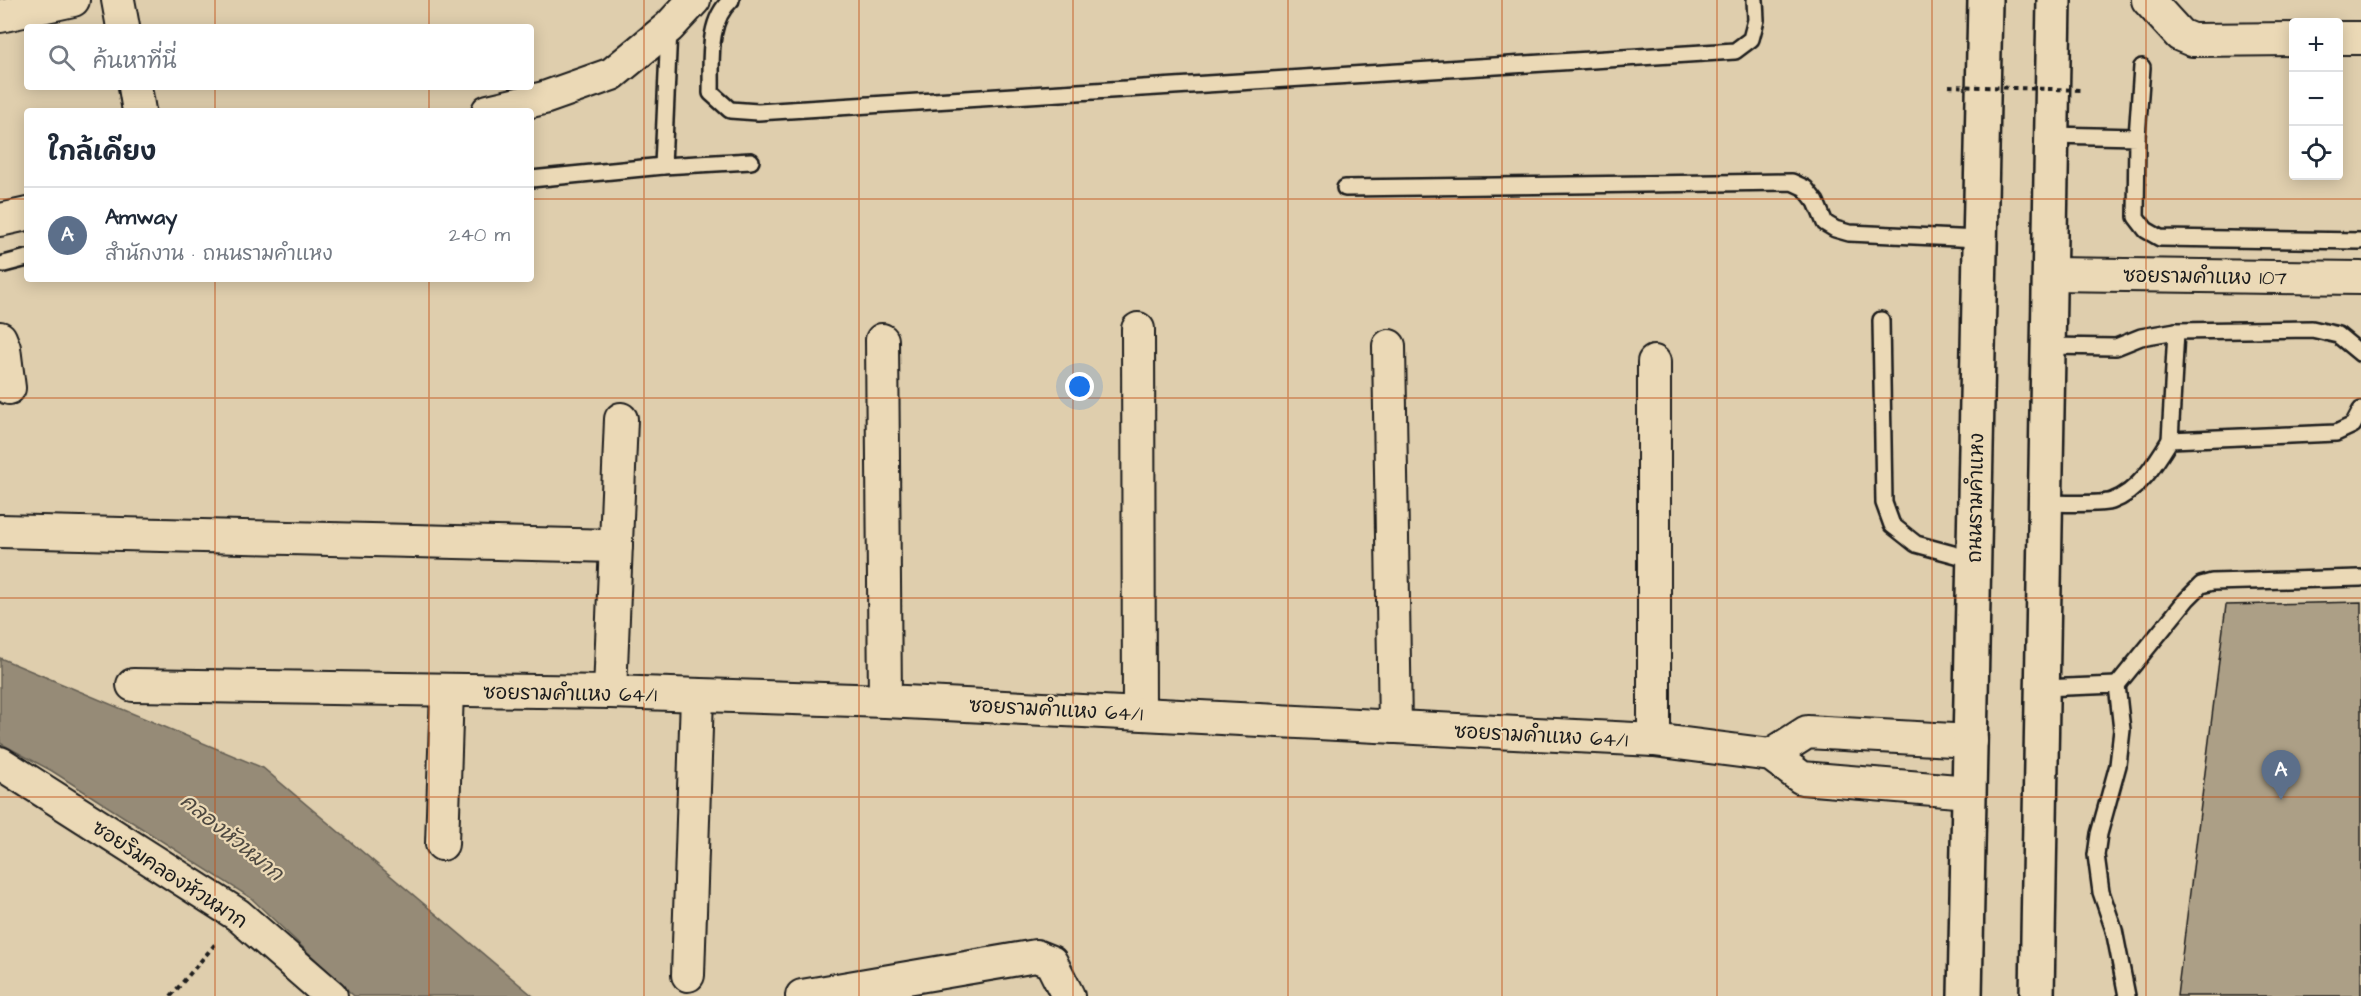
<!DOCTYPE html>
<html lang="th">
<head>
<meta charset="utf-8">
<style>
  :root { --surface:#fff; --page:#f2f2f3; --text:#1f2937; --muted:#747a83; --line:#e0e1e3; --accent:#1c1c1c }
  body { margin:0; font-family:"Architects Daughter","Playpen Sans Thai",sans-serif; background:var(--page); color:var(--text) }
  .controls { position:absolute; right:18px; top:18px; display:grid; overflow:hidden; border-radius:6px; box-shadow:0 3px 15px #0003 }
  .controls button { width:54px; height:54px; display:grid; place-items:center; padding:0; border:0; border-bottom:2px solid var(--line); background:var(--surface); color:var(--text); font:30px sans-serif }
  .you { position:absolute; left:1080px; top:387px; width:21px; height:21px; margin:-15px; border:4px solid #fff; border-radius:50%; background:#1a73e8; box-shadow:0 0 0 9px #1a73e833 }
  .badge { display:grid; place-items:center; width:39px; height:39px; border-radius:50%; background:var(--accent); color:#fff; font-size:20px; font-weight:700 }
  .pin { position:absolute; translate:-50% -50px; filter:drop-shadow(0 2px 3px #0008) }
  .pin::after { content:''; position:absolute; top:32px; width:21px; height:18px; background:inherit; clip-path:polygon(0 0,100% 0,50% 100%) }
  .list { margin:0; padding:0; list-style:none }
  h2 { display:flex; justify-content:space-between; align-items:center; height:78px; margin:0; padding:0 24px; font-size:26px }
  h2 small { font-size:20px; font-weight:400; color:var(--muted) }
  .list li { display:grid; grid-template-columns:39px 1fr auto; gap:18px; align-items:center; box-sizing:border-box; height:96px; padding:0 24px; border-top:2px solid var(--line) }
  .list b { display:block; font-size:22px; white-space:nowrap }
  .list p { margin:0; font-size:20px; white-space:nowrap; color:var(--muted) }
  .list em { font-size:20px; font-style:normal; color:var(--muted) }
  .icon { flex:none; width:33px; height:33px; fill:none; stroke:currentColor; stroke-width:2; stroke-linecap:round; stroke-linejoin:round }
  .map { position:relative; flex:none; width:2361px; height:996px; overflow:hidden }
  .search { position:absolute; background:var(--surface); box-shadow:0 3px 15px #0003; left:24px; top:24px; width:510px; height:66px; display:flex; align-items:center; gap:15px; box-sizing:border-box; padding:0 21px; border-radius:6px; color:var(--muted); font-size:22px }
  .panel { position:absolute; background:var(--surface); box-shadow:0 3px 15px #0003; left:24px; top:108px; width:510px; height:174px; border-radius:6px }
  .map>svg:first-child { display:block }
</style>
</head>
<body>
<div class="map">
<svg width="2361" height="996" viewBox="0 0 2361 996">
  <rect width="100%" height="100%" fill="#dfcead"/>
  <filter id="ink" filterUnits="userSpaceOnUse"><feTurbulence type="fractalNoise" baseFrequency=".0167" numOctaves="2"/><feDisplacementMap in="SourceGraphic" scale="12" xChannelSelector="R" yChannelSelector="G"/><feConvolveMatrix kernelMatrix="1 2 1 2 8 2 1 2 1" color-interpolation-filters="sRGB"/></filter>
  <g filter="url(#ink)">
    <path fill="#968b77" stroke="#655f53" stroke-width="1.5" d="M0,658L263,768L533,996H354L251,898L52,771L0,743Z"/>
    <path fill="#ac9f86" stroke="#1c1c1c" stroke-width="1.5" d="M2361,602V996H2177L2226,605Z"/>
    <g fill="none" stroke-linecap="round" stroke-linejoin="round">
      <g stroke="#1c1c1c" stroke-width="20">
        <g id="service">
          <path d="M731,0C706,22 712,63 711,93L730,110L758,112L1735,51L1751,39L1756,20L1755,0"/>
          <path d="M2051,135L2137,137L2136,217L2146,230L2160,238L2361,241"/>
          <path d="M2137,137L2142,67"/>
          <path d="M663,166L669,28"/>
          <path d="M531,179L663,166L751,161"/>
          <path d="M1345,188L1792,182L1805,188L1816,202L1825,223L1835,229L1849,233L1979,239"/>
          <path d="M4,264L27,258"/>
          <path d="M1881,320L1884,503L1892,525L1916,544L1975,560"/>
          <path d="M2048,346L2116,347L2141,337L2176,331L2312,329L2338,335L2361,354"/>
          <path d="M2170,440L2176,331"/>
          <path d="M2045,503C2060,503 2101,505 2112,501C2138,492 2156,463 2170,440L2336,433L2353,425L2361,410"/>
          <path d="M2117,685L2187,599L2201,585L2212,582L2361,578"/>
          <path d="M2042,688L2117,685L2122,730L2118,765L2099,834L2096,855L2101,892L2114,930L2127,996"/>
        </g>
      </g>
      <g stroke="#1c1c1c" stroke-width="36">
        <g id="minor">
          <path d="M118,0L123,27"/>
          <path d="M2148,0L2180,35L2192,40L2294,39"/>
          <path d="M0,16L73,0"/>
          <path d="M2338,38H2361"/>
          <path d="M135,87L139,111"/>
          <path d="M488,111L544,98L612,74L669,27L694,0"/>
          <path d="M0,220L27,214"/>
          <path d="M2050,274L2361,278"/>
          <path d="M1138,329L1139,713"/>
          <path d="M0,338L4,348L9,388"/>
          <path d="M882,340L885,701"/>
          <path d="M1389,346L1395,727"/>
          <path d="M1654,362V740"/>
          <path d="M0,531L616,546"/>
          <path d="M133,685L610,692L885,701L1654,740L1771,755L1802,778L1969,792"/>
          <path d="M610,692L621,419"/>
          <path d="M1771,755L1807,732L1971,741"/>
          <path d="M0,763L238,915L331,996"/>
          <path d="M442,844L447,690"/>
          <path d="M688,975L697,696"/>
          <path d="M802,996L1036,956L1051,962L1068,996"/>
        </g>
      </g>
      <g stroke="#1c1c1c" stroke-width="38">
        <g id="primary">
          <path d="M1965,996L1985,0"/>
          <path d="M2037,996L2054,0"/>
        </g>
      </g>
      <path stroke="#1c1c1c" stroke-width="4" stroke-dasharray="4.5 4.5" stroke-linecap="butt" d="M171,996L217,942"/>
      <use href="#service" stroke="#ebd9b6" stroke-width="15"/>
      <use href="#minor" stroke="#ebd9b6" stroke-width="32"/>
      <use href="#primary" stroke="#ebd9b6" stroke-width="33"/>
      <path stroke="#1c1c1c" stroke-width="4" stroke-dasharray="4.5 4.5" stroke-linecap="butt" d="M1949,86L2083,90"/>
    </g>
  </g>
  <path fill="none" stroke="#bf4d0f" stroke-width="1.5" stroke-opacity="0.55" d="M215,0V27M429,0V27M644,0V996M859,0V996M1073,0V996M1288,0V996M1502,0V996M1717,0V996M1932,0V996M2146,0V996M215,87V111M429,87V111M0,199H27M531,199H2361M215,279V996M429,279V996M0,398H2361M0,598H2361M0,797H2361"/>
  <g text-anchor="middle" stroke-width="4.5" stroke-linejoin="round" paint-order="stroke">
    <g font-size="20" fill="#1c1c1c" stroke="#ebd9b6">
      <text transform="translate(2205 276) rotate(1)" y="7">ซอยรามคำแหง 107</text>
      <text transform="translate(1975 498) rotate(-89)" y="7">ถนนรามคำแหง</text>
      <text transform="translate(570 693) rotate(1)" y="7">ซอยรามคำแหง 64/1</text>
      <text transform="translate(1056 709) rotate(3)" y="7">ซอยรามคำแหง 64/1</text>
      <text transform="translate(1541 735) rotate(3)" y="7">ซอยรามคำแหง 64/1</text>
      <text transform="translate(170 874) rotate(33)" y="7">ซอยริมคลองหัวหมาก</text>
    </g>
    <g font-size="21" font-style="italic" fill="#4d4840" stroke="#ebd9b6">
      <text transform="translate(232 837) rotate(39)" y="7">คลองหัวหมาก</text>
    </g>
  </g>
</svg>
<div class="controls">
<button>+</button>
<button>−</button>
<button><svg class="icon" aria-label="locate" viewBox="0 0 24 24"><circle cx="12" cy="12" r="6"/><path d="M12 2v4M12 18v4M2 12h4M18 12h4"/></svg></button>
</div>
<div class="you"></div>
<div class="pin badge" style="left:2281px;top:800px;background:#5c6f8a">A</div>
<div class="search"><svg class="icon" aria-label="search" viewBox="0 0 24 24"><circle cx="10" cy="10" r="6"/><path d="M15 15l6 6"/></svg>ค้นหาที่นี่</div>
<section class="panel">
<h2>ใกล้เคียง<small></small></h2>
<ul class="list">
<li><span class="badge" style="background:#5c6f8a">A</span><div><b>Amway</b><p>สำนักงาน · ถนนรามคำแหง</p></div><em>240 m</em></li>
</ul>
</section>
</div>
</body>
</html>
